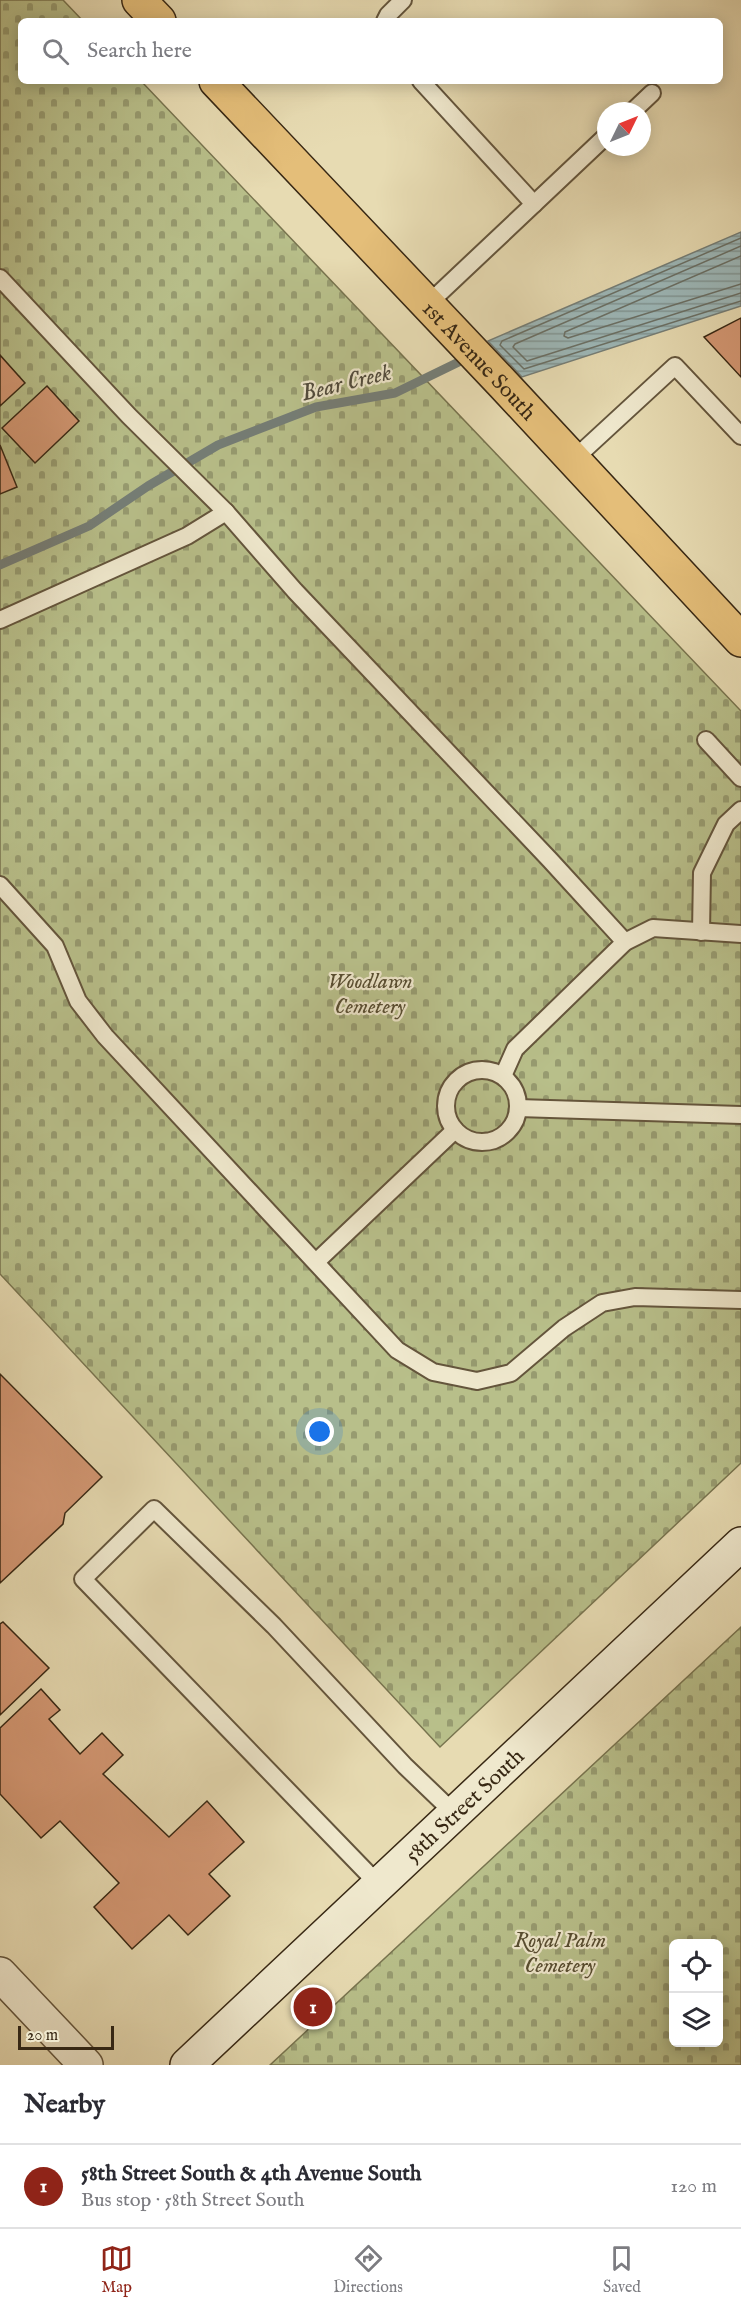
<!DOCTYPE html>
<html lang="en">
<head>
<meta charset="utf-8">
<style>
  :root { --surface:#fff; --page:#f2f2f3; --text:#2b2b33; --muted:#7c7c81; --line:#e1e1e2; --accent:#8f2418 }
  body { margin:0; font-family:"IM FELL English",serif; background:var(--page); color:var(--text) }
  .controls { position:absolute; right:18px; bottom:18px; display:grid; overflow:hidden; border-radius:9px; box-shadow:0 3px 15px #0003 }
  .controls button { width:54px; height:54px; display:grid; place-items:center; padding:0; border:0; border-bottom:2px solid var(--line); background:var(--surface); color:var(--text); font:30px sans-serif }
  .compass { position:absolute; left:597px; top:102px; width:54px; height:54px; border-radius:50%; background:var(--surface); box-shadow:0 3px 15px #0003; rotate:47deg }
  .scale { position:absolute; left:18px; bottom:15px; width:96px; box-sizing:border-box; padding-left:6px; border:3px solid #382814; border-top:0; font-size:16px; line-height:21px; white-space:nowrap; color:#382814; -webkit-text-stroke:4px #efe8cd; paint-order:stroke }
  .you { position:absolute; left:320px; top:1432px; width:21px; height:21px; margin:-15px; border:4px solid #fff; border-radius:50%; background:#1a73e8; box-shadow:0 0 0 9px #1a73e833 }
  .badge { display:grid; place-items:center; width:39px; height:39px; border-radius:50%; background:var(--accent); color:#fff; font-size:20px; font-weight:700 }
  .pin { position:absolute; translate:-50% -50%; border:3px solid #fff; box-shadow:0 2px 6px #0006 }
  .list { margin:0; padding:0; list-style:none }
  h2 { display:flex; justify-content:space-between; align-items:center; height:78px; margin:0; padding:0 24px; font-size:26px }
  h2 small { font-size:20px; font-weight:400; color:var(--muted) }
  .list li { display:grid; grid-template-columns:39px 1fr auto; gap:18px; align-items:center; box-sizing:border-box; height:84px; padding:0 24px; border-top:2px solid var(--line) }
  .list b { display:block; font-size:22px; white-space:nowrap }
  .list p { margin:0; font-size:20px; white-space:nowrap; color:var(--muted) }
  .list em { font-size:20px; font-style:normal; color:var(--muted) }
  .icon { flex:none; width:33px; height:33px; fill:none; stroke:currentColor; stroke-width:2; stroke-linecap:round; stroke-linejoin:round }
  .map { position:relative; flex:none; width:741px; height:2065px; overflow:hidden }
  .search { position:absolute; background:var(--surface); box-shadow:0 3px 15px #0003; left:18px; right:18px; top:18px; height:66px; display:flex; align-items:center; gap:15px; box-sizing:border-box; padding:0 21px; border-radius:9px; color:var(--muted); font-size:22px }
  .sheet { height:162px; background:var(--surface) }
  nav { display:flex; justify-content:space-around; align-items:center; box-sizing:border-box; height:84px; border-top:2px solid var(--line); background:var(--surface); font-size:16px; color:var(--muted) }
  nav a { display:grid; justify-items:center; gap:3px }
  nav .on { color:var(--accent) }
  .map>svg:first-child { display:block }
</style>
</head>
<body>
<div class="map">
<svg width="741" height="2065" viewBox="0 0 741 2065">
  <defs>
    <pattern id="cemetery-stones" width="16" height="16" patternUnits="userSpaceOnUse" patternTransform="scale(1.5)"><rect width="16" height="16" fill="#b8bf8a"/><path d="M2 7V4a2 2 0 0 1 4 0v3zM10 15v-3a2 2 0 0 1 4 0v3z" fill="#979b70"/></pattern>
    <pattern id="water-rules" width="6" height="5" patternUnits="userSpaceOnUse" patternTransform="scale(1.5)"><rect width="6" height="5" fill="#9db8b9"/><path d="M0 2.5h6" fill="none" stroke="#819695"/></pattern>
  </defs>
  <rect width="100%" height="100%" fill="#e7dbb2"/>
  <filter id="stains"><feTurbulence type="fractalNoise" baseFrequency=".00333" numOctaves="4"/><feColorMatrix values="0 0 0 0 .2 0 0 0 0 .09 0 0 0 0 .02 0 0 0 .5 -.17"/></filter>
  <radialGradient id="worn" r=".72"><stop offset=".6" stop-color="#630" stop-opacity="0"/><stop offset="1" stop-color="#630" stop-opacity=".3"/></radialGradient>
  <g fill="url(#cemetery-stones)" stroke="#78744f" stroke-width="1.5" fill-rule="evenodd">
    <path d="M0,0H63L83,21H21V81H141L741,711V1463L440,1747L0,1274Z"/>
    <path d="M741,1627V2065H270ZM674,1944H718V2042H674Z"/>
  </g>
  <path fill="url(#water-rules)" stroke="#757e77" stroke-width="1.5" d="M741,232V306L522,377L488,341Z"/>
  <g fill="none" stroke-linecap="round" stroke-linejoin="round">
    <g stroke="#6a7066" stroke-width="1.5">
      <path d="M741,238L502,341L500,345L524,369L741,301"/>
      <path d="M741,246L515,344L513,347L527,361L741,293"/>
      <path d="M741,256L565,332L564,336L568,338L741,284"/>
    </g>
    <path stroke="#757e77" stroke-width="9" d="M0,565L89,526L148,486L218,445L316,407L395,393L469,357"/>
  </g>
  <g fill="#d49874" stroke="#382814" stroke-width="1.5">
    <path d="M741,318V377L704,337Z"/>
    <path d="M0,355L25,383L0,406Z"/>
    <path d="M47,386L79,421L35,463L2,428Z"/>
    <path d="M0,445L17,487L0,494Z"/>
    <path d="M0,1374L102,1477L65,1513L63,1524L0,1583Z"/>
    <path d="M3,1622L49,1668L0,1715V1624Z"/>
    <path d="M41,1689L60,1710L49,1719L80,1754L102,1733L123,1755L103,1774L169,1837L207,1801L244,1842L209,1874L230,1896L188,1935L169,1915L132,1949L94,1907L119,1883L60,1821L41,1838L0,1794V1728Z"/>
  </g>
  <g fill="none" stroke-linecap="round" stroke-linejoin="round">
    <g stroke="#64553c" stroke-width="20">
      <g id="lane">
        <path d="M385,21L388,15L403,0"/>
        <path d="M421,81L534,204L428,304"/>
        <path d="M633,111L652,93"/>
        <path d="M534,204L606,136"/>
        <path d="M0,278L129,416L226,512L295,591L550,860L625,942"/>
        <path d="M573,460L675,366L741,436"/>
        <path d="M0,620L187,536L226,512"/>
        <path d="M706,740L741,778"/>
        <path d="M0,885L55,946L78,1001L105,1036L397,1350L433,1372L477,1381L511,1373L564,1328L602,1303L635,1297L741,1300"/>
        <path d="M701,932L702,873L726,824L741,810"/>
        <circle cx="482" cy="1106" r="36"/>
        <path d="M503,1076L515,1049L625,942L653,928L741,934"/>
        <path d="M518,1108L741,1115"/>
        <path d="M316,1262L455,1130"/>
        <path d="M379,1885L83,1579L154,1509L274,1626L405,1766L455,1814"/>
      </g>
    </g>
    <g stroke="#64553c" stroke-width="36">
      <path id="street" d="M0,1974L86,2065"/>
    </g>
    <g stroke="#382814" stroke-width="36">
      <g id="secondary">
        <path id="s1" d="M187,2065L741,1544"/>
      </g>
    </g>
    <g stroke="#382814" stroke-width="36">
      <g id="primary">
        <path d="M139,0L159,21"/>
        <path id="s2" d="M216,81L503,384L741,640"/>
      </g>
    </g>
    <use href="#lane" stroke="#efe8cd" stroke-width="16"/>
    <use href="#street" stroke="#efe8cd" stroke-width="33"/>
    <use href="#secondary" stroke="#efe8cd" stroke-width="33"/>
    <use href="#primary" stroke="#e4be79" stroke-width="33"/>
  </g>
  <g text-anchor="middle" stroke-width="4.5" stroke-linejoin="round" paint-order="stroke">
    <g font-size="22" fill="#382814" stroke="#efe8cd">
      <text dy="8" stroke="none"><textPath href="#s2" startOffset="384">1st Avenue South</textPath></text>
      <text dy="8" stroke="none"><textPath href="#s1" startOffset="380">58th Street South</textPath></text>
    </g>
    <g font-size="22" font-style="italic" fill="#584e32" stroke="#efe8cd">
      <text x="370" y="988">Woodlawn<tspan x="370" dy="25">Cemetery</tspan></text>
      <text x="560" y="1947">Royal Palm<tspan x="560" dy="25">Cemetery</tspan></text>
    </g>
    <g font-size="24" font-style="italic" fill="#514c3d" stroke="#efe8cd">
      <text transform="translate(346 382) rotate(-14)" y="8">Bear Creek</text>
    </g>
  </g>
  <rect width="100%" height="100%" filter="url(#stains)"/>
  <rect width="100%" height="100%" fill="url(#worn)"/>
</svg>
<div class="controls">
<button><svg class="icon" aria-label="locate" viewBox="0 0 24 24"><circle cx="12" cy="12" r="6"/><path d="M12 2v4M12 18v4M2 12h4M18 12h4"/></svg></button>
<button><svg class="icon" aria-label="layers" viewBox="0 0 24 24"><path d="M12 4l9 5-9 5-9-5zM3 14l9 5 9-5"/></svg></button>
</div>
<svg class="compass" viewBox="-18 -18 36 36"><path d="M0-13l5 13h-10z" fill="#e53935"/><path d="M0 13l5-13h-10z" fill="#7c7c81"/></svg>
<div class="scale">20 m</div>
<div class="you"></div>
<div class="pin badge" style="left:313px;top:2007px">1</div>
<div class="search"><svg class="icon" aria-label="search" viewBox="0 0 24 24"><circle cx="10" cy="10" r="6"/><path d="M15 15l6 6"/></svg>Search here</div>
</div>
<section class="sheet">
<h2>Nearby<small></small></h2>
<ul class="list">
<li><span class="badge">1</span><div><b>58th Street South &amp; 4th Avenue South</b><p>Bus stop · 58th Street South</p></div><em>120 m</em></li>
</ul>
</section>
<nav>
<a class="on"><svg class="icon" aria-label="map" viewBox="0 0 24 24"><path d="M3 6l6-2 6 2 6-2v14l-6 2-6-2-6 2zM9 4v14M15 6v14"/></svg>Map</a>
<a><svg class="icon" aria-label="directions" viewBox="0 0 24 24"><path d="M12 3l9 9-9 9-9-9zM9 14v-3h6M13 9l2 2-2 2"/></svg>Directions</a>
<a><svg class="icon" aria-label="saved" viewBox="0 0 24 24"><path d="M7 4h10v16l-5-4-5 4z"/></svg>Saved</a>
</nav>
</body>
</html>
